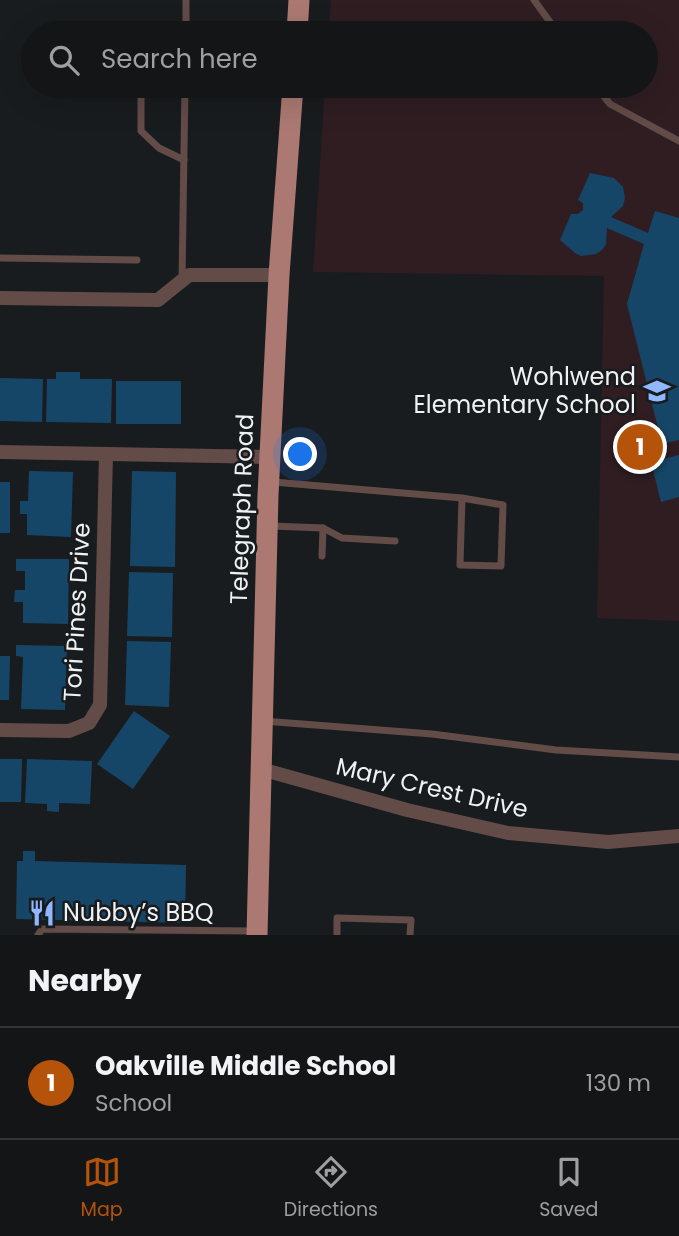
<!DOCTYPE html>
<html lang="en">
<head>
<meta charset="utf-8">
<style>
  :root { --surface:#131516; --page:#202223; --text:#f1f3f6; --muted:#9d9fa1; --line:#323435; --accent:#b45309 }
  body { margin:0; font-family:Poppins,sans-serif; background:var(--page); color:var(--text) }
  .you { position:absolute; left:301px; top:455px; width:24px; height:24px; margin:-18px; border:5px solid #fff; border-radius:50%; background:#1a73e8; box-shadow:0 0 0 10px #1a73e833 }
  .badge { display:grid; place-items:center; width:46px; height:46px; border-radius:50%; background:var(--accent); color:#fff; font-size:23px; font-weight:700 }
  .pin { position:absolute; translate:-50% -50%; border:4px solid #fff; box-shadow:0 2px 7px #0006 }
  .list { margin:0; padding:0; list-style:none }
  h2 { display:flex; justify-content:space-between; align-items:center; height:91px; margin:0; padding:0 28px; font-size:30px }
  h2 small { font-size:23px; font-weight:400; color:var(--muted) }
  .list li { display:grid; grid-template-columns:46px 1fr auto; gap:21px; align-items:center; box-sizing:border-box; height:112px; padding:0 28px; border-top:2px solid var(--line) }
  .list b { display:block; font-size:26px; white-space:nowrap }
  .list p { margin:0; font-size:23px; white-space:nowrap; color:var(--muted) }
  .list em { font-size:23px; font-style:normal; color:var(--muted) }
  .icon { flex:none; width:38px; height:38px; fill:none; stroke:currentColor; stroke-width:2; stroke-linecap:round; stroke-linejoin:round }
  .map { position:relative; flex:none; width:679px; height:935px; overflow:hidden }
  .search { position:absolute; background:var(--surface); box-shadow:0 7px 28px #0002; left:21px; right:21px; top:21px; height:77px; display:flex; align-items:center; gap:18px; box-sizing:border-box; padding:0 24px; border-radius:38px; color:var(--muted); font-size:26px }
  .sheet { height:203px; background:var(--surface) }
  nav { display:flex; justify-content:space-around; align-items:center; box-sizing:border-box; height:98px; border-top:2px solid var(--line); background:var(--surface); font-size:19px; color:var(--muted) }
  nav a { display:grid; justify-items:center; gap:4px }
  nav .on { color:var(--accent) }
  .map>svg:first-child { display:block }
</style>
</head>
<body>
<div class="map">
<svg width="679" height="935" viewBox="0 0 679 935">
  <rect width="100%" height="100%" fill="#191c1e"/>
  <path fill="#2f1d22" d="M331,0H679V621L597,618L604,276L313,272L325,86H646V33H329Z"/>
  <g fill="#164667">
    <path d="M590,173L614,178L623,187L625,198L623,206L611,217L648,233L655,211L679,218V440L662,444L627,304L644,244L607,228L606,244L602,250L596,254L581,256L575,253L560,240L571,214H578L583,210V203L578,200Z"/>
    <path d="M56,372H80V379H112L111,423L46,422L47,379H56Z"/>
    <path d="M0,378L43,379L42,422L0,421Z"/>
    <rect x="116" y="381" width="65" height="43"/>
    <path d="M679,455V497L661,502L651,462Z"/>
    <path d="M29,471L73,472L71,537L27,535V514H20V501H28Z"/>
    <path d="M132,471L176,472L175,567L130,566Z"/>
    <rect x="0" y="482" width="10" height="51"/>
    <path d="M16,559H69L68,624L23,623V602H14L15,590H25V571H16Z"/>
    <path d="M129,572L173,573L172,637L127,636Z"/>
    <path d="M127,641L171,642L169,707L125,705Z"/>
    <path d="M16,645L67,646L65,710L21,709L23,657L16,656Z"/>
    <path d="M0,656H10L9,700H0Z"/>
    <path d="M134,711L170,736L133,789L97,764Z"/>
    <path d="M0,759H22L21,802H0Z"/>
    <path d="M27,759L92,761L90,804L59,803V812L47,811V804L25,803Z"/>
    <path d="M23,851H35V861L186,865L185,923L16,919L17,861H23Z"/>
  </g>
  <g fill="none" stroke-linecap="round" stroke-linejoin="round">
    <g stroke="#634b47" stroke-width="7">
      <path d="M534,0L558,33"/>
      <path d="M186,33V0"/>
      <path d="M150,86L141,97V131L159,148L184,160"/>
      <path d="M596,86L610,104L679,141"/>
      <path d="M0,258L137,260"/>
      <path d="M182,281L185,86"/>
      <path d="M273,482L462,498L503,505L501,566L460,565L462,498"/>
      <path d="M271,526L323,528L342,538L395,541"/>
      <path d="M322,556L323,528"/>
      <path d="M263,721L432,734L556,750L679,757"/>
      <path d="M38,935L42,929L253,931"/>
      <path d="M337,935V918L411,920L410,935"/>
    </g>
    <g stroke="#634b47" stroke-width="14">
      <path d="M0,298L158,300L189,275H279"/>
      <path d="M0,452L270,457"/>
      <path d="M0,730L69,731L89,723L100,705L106,454"/>
      <path d="M261,769L407,810L508,833L608,842L679,836"/>
    </g>
    <g stroke="#ab7971" stroke-width="21">
      <path d="M297,33L299,0"/>
      <path d="M257,935L268,495L279,275L293,86"/>
    </g>
  </g>
  <defs>
    <g id="school-bare" transform="scale(2.1)"><path d="M0-5L7-2L0 1L-7-2ZM-4 1L0 2.5L4 1V4Q0 6-4 4Z" fill="#90b8fd" stroke="#191c1e" stroke-width="2.5" paint-order="stroke"/></g>
    <g id="restaurant-bare" transform="scale(2.1)"><path d="M-5-6h1v4h1v-4h1v4h1v-4h1v5L-1.5 .5V6h-2V.5L-5-1ZM5-6V6H3V1.5H1.5Q1.5-4 5-6Z" fill="#90b8fd" stroke="#191c1e" stroke-width="2.5" paint-order="stroke"/></g>
  </defs>
  <g fill-rule="evenodd">
    <use href="#school-bare" x="657" y="391"/>
    <use href="#restaurant-bare" x="42" y="913"/>
  </g>
  <g text-anchor="middle" stroke-width="5" stroke-linejoin="round" paint-order="stroke">
    <g font-size="24" fill="#eff1f3" stroke="#191c1e" text-anchor="end">
      <text x="636" y="385">Wohlwend<tspan x="636" dy="28">Elementary School</tspan></text>
      <text x="63" y="921" text-anchor="start">Nubby’s BBQ</text>
    </g>
    <g font-size="24" fill="#eff1f3" stroke="#191c1e">
      <text transform="translate(242 509) rotate(-88)" y="8">Telegraph Road</text>
      <text transform="translate(77 612) rotate(-87)" y="8">Tori Pines Drive</text>
      <text transform="translate(432 788) rotate(13)" y="8">Mary Crest Drive</text>
    </g>
  </g>
</svg>
<div class="you"></div>
<div class="pin badge" style="left:640px;top:447px">1</div>
<div class="search"><svg class="icon" aria-label="search" viewBox="0 0 24 24"><circle cx="10" cy="10" r="6"/><path d="M15 15l6 6"/></svg>Search here</div>
</div>
<section class="sheet">
<h2>Nearby<small></small></h2>
<ul class="list">
<li><span class="badge">1</span><div><b>Oakville Middle School</b><p>School</p></div><em>130 m</em></li>
</ul>
</section>
<nav>
<a class="on"><svg class="icon" aria-label="map" viewBox="0 0 24 24"><path d="M3 6l6-2 6 2 6-2v14l-6 2-6-2-6 2zM9 4v14M15 6v14"/></svg>Map</a>
<a><svg class="icon" aria-label="directions" viewBox="0 0 24 24"><path d="M12 3l9 9-9 9-9-9zM9 14v-3h6M13 9l2 2-2 2"/></svg>Directions</a>
<a><svg class="icon" aria-label="saved" viewBox="0 0 24 24"><path d="M7 4h10v16l-5-4-5 4z"/></svg>Saved</a>
</nav>
</body>
</html>
